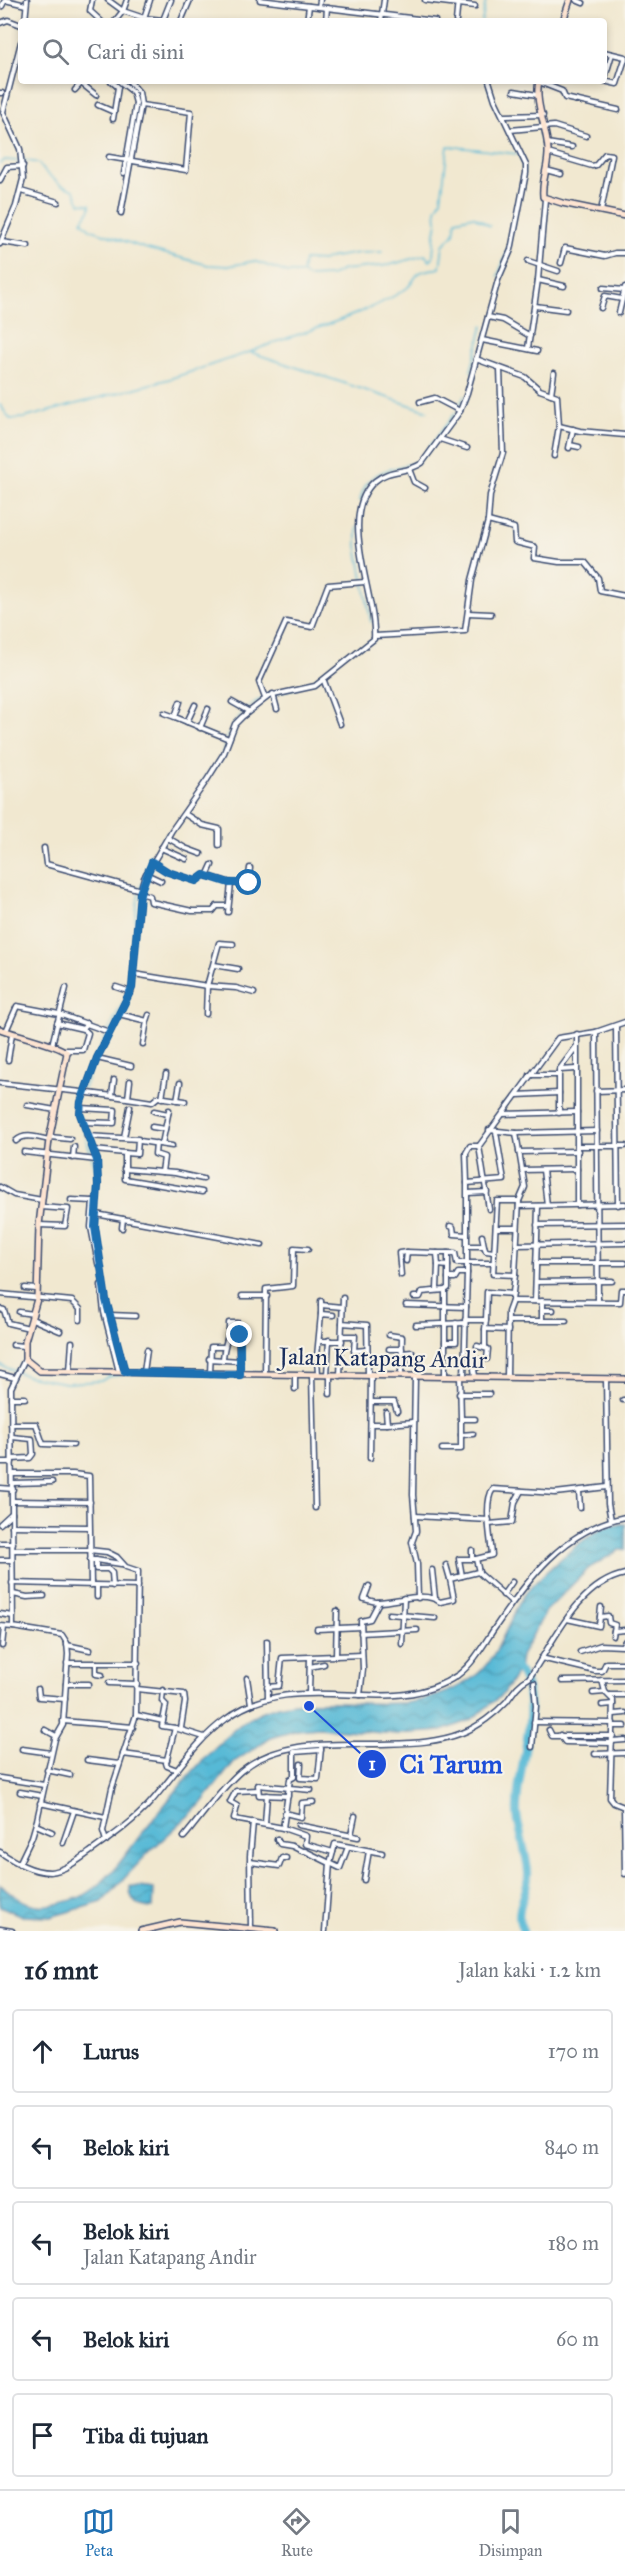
<!DOCTYPE html>
<html lang="id">
<head>
<meta charset="utf-8">
<style>
  :root { --surface:#fff; --page:#f6f6f7; --text:#1f2937; --muted:#747a83; --line:#e0e1e3; --accent:#1f6fb2 }
  body { margin:0; font-family:"IM FELL Great Primer",serif; background:var(--page); color:var(--text) }
  .stop { position:absolute; width:18px; height:18px; margin:-14px; border:4px solid #1f6fb2; border-radius:50%; background:#fff }
  .stop.end { background:#1f6fb2; border-color:#fff; box-shadow:0 2px 6px #0008 }
  .list { margin:0; padding:0; list-style:none }
  h2 { display:flex; justify-content:space-between; align-items:center; height:78px; margin:0; padding:0 24px; font-size:26px }
  h2 small { font-size:20px; font-weight:400; color:var(--muted) }
  .list li { display:grid; grid-template-columns:39px 1fr auto; gap:18px; align-items:center; box-sizing:border-box; height:84px; margin:0 12px 12px; padding:0 12px; border:2px solid var(--line); border-radius:6px }
  .list b { display:block; font-size:22px; white-space:nowrap }
  .list p { margin:0; font-size:20px; white-space:nowrap; color:var(--muted) }
  .list em { font-size:20px; font-style:normal; color:var(--muted) }
  .icon { flex:none; width:33px; height:33px; fill:none; stroke:currentColor; stroke-width:2; stroke-linecap:round; stroke-linejoin:round }
  .map { position:relative; flex:none; width:625px; height:1931px; overflow:hidden }
  .search { position:absolute; background:var(--surface); box-shadow:0 3px 9px #0003; left:18px; right:18px; top:18px; height:66px; display:flex; align-items:center; gap:15px; box-sizing:border-box; padding:0 21px; border-radius:6px; color:var(--muted); font-size:22px }
  .sheet { height:558px; background:var(--surface) }
  nav { display:flex; justify-content:space-around; align-items:center; box-sizing:border-box; height:84px; border-top:2px solid var(--line); background:var(--surface); font-size:16px; color:var(--muted) }
  nav a { display:grid; justify-items:center; gap:3px }
  nav .on { color:var(--accent) }
  .map>svg:first-child { display:block }
</style>
</head>
<body>
<div class="map">
<svg width="625" height="1931" viewBox="0 0 625 1931">
  <defs>
    <pattern id="water-waves" width="16" height="10" patternUnits="userSpaceOnUse" patternTransform="scale(1.5)"><rect width="16" height="10" fill="#57b9d6"/><path d="M0 5q4-4 8 0t8 0" fill="none" stroke="#4797b1"/></pattern>
  </defs>
  <rect width="100%" height="100%" fill="#f7f3e8"/>
  <filter id="ink" filterUnits="userSpaceOnUse"><feTurbulence type="fractalNoise" baseFrequency=".0167" numOctaves="2"/><feDisplacementMap in="SourceGraphic" scale="12" xChannelSelector="R" yChannelSelector="G"/><feConvolveMatrix kernelMatrix="1 2 1 2 8 2 1 2 1" color-interpolation-filters="sRGB"/></filter>
  <filter id="wash" filterUnits="userSpaceOnUse"><feTurbulence type="fractalNoise" baseFrequency=".008" numOctaves="4" result="noise"/><feDisplacementMap in="SourceGraphic" scale="24" xChannelSelector="R" yChannelSelector="G"/><feGaussianBlur stdDeviation="1.35" result="paint"/><feColorMatrix in="noise" values="0 0 0 0 0 0 0 0 0 0 0 0 0 0 0 0 0 1.4 0 .05"/><feComposite in="paint" operator="in"/></filter>
  <g filter="url(#wash)">
    <rect width="100%" height="100%" fill="#f1e8d0"/>
    <g fill="url(#water-waves)" stroke="#39749a" stroke-width="1.5">
      <path d="M625,1524V1550H619L589,1568L546,1611L521,1656L519,1669L504,1693L471,1720L442,1731L398,1734L318,1728L298,1730L270,1738L234,1762L200,1805L148,1853L102,1902L50,1917L22,1916L0,1906V1885C11,1892 21,1903 35,1905C50,1907 79,1900 91,1891C112,1876 127,1853 142,1833C171,1797 201,1758 236,1728C286,1684 353,1710 412,1702C431,1699 450,1692 467,1682C497,1664 505,1628 521,1600C533,1581 590,1530 611,1525C616,1524 621,1524 625,1524Z"/>
      <path d="M130,1886L154,1889L153,1908C137,1907 130,1902 130,1886Z"/>
    </g>
    <g fill="none" stroke-linecap="round" stroke-linejoin="round">
      <g stroke="#57b9d6" stroke-width="1.5">
        <path d="M482,21L486,0"/>
        <path d="M487,81L493,100"/>
        <path d="M520,156L524,170L521,189"/>
        <path d="M23,160L38,163L46,173L61,185L74,190L80,203L90,204V209L82,221L90,229L144,248L208,265L229,266L254,261L288,273H302L304,260L323,261L328,258L359,253L382,252"/>
        <path d="M0,163L5,160L19,161"/>
        <path d="M303,273L307,277L331,276L343,270L390,265L425,255L430,261L433,257L434,239L437,222L436,209L441,200L448,146L518,154"/>
        <path d="M498,276L510,244"/>
        <path d="M250,352C291,335 334,325 374,306C385,301 397,295 407,288C412,284 414,278 418,274C424,269 432,270 440,268L443,245L454,234L456,220L473,216L490,226"/>
        <path d="M471,371L483,326"/>
        <path d="M0,405L10,419L24,418L169,379L250,352L428,411"/>
        <path d="M458,408L464,396"/>
        <path d="M360,501C366,468 392,470 418,462L456,412"/>
        <path d="M357,527V546L371,622"/>
        <path d="M222,753C233,711 257,694 298,688"/>
        <path d="M202,783L211,770"/>
        <path d="M134,942C135,896 141,872 167,834"/>
        <path d="M96,1056L122,1004"/>
        <path d="M83,1090L94,1060"/>
        <path d="M80,1118L96,1170"/>
        <path d="M93,1224L94,1211"/>
        <path d="M0,1365L27,1376L66,1383L101,1381L109,1376L123,1375L106,1309"/>
      </g>
      <path stroke="#57b9d6" stroke-width="8" d="M512,1663C550,1697 514,1770 517,1814C519,1834 527,1853 528,1873C529,1895 512,1908 523,1931"/>
    </g>
  </g>
  <g filter="url(#ink)">
    <g fill="none" stroke-linecap="round" stroke-linejoin="round">
      <g stroke="#3b4b6f" stroke-width="7">
        <g id="street">
          <path d="M92,0L90,11L101,21"/>
          <path d="M108,0L123,11L127,0"/>
          <path d="M260,0L435,21"/>
          <path d="M425,0L475,6"/>
          <path d="M576,0L583,3"/>
          <path d="M2,6L5,0L26,5"/>
          <path d="M319,7L320,0"/>
          <path d="M273,20L277,21"/>
          <path d="M25,21L27,0"/>
          <path d="M115,21L123,11L144,18L163,20L171,0"/>
          <path d="M143,21L150,0"/>
          <path d="M181,21L190,0"/>
          <path d="M307,21L309,6"/>
          <path d="M326,21L327,8"/>
          <path d="M381,21L384,0"/>
          <path d="M456,21L458,0"/>
          <path d="M0,23L8,20L21,25"/>
          <path d="M604,52L625,57"/>
          <path d="M111,81L118,87L113,119"/>
          <path d="M119,81L133,92L136,103L124,173"/>
          <path d="M604,81L617,84L625,59"/>
          <path d="M604,81L612,54"/>
          <path d="M539,82L562,91L565,98L618,110"/>
          <path d="M81,83L96,95"/>
          <path d="M75,90L82,82"/>
          <path d="M514,91L537,95"/>
          <path d="M0,93H2"/>
          <path d="M98,105L114,112"/>
          <path d="M504,116L543,115"/>
          <path d="M510,130L554,126L586,136"/>
          <path d="M547,143L572,147"/>
          <path d="M548,153L592,166L596,165L605,154L612,155L601,211"/>
          <path d="M109,157L186,170L191,112L141,105"/>
          <path d="M546,170L561,174"/>
          <path d="M0,180L7,167L23,166"/>
          <path d="M21,191L58,202"/>
          <path d="M121,213L141,105L139,92L129,81"/>
          <path d="M2,242L28,246"/>
          <path d="M0,244L16,206L23,179L20,149L3,112L21,42"/>
          <path d="M528,261L558,271"/>
          <path d="M561,263L565,248L605,256L615,253H625"/>
          <path d="M538,280L564,286"/>
          <path d="M603,288L624,290"/>
          <path d="M535,306L566,310"/>
          <path d="M601,308L605,296L622,299"/>
          <path d="M619,313L625,287"/>
          <path d="M488,317L503,320L530,336"/>
          <path d="M482,340L537,351"/>
          <path d="M528,348L538,280L545,199"/>
          <path d="M476,359L525,377L540,390L557,396L559,426"/>
          <path d="M551,394L554,373"/>
          <path d="M420,402L435,398L460,411"/>
          <path d="M440,439L467,448"/>
          <path d="M570,445L579,447"/>
          <path d="M569,448L573,429"/>
          <path d="M554,456L559,426L580,431L625,435"/>
          <path d="M409,469L414,482L425,488"/>
          <path d="M488,521L514,528L515,542L535,547L534,558L559,562H585L598,578L600,591L625,596"/>
          <path d="M468,613L491,614"/>
          <path d="M375,636L465,631L472,580L488,521L490,495L503,453L500,369"/>
          <path d="M324,681L340,724"/>
          <path d="M273,694L277,709"/>
          <path d="M265,698L259,682L286,622L312,627L328,585L365,582"/>
          <path d="M180,702L175,717L229,739"/>
          <path d="M232,702L248,711"/>
          <path d="M164,713L175,717"/>
          <path d="M187,722L195,705"/>
          <path d="M200,728L208,709"/>
          <path d="M185,814L202,825L219,829V845"/>
          <path d="M168,838L185,848L201,854"/>
          <path d="M44,848L46,864L141,890"/>
          <path d="M161,848L186,859"/>
          <path d="M152,862L168,872L196,881L204,875L231,883L228,912"/>
          <path d="M146,874L161,881"/>
          <path d="M207,876L212,865"/>
          <path d="M231,883L248,884L250,868"/>
          <path d="M140,893L150,896L151,902L192,911H213L217,906H228"/>
          <path d="M214,965L238,969"/>
          <path d="M134,974L207,986L219,943L233,944"/>
          <path d="M116,987L131,992"/>
          <path d="M119,1014L147,1021L143,1044"/>
          <path d="M206,1014L207,986L236,988L254,993"/>
          <path d="M147,1021L149,1015"/>
          <path d="M57,1023L83,1029"/>
          <path d="M616,1027L618,1205"/>
          <path d="M6,1031L17,1006L59,1014L109,1032"/>
          <path d="M596,1032L598,1301"/>
          <path d="M52,1045L66,988"/>
          <path d="M66,1050H83L88,1033L83,1029L87,1023"/>
          <path d="M97,1058L131,1066"/>
          <path d="M8,1060L12,1034"/>
          <path d="M560,1070L576,1069"/>
          <path d="M530,1075H558"/>
          <path d="M0,1083C51,1089 102,1093 152,1102L158,1097L185,1101"/>
          <path d="M596,1091L625,1090"/>
          <path d="M112,1095L114,1080"/>
          <path d="M517,1095L559,1093"/>
          <path d="M128,1098L130,1081"/>
          <path d="M162,1098L166,1074"/>
          <path d="M177,1100L180,1083"/>
          <path d="M27,1105L55,1110"/>
          <path d="M81,1108L115,1110L114,1123L82,1122"/>
          <path d="M154,1111L168,1114"/>
          <path d="M559,1113V1070L576,1047"/>
          <path d="M503,1114L577,1112"/>
          <path d="M152,1127L165,1129"/>
          <path d="M489,1130L516,1133L597,1131"/>
          <path d="M87,1136L138,1139L137,1154L125,1153"/>
          <path d="M50,1137L70,1139"/>
          <path d="M124,1137L130,1107"/>
          <path d="M16,1141C25,1132 39,1138 49,1140"/>
          <path d="M140,1141L172,1146"/>
          <path d="M156,1143L155,1154L164,1157L162,1172"/>
          <path d="M162,1144L169,1110"/>
          <path d="M577,1146H625"/>
          <path d="M94,1150L125,1153V1179L202,1192"/>
          <path d="M24,1152L97,1160"/>
          <path d="M519,1152L578,1151"/>
          <path d="M73,1158L74,1147"/>
          <path d="M124,1169L175,1173L203,1179"/>
          <path d="M522,1170L577,1169"/>
          <path d="M543,1170L547,1205"/>
          <path d="M467,1183L466,1153L470,1146H479"/>
          <path d="M0,1187L14,1195L42,1200"/>
          <path d="M468,1193L487,1192"/>
          <path d="M71,1200L93,1201"/>
          <path d="M93,1201L91,1227L98,1263"/>
          <path d="M577,1205V1034"/>
          <path d="M519,1206L625,1204"/>
          <path d="M489,1209L479,1146L558,1038L596,1032L625,1022"/>
          <path d="M96,1214L262,1245"/>
          <path d="M39,1225L65,1226L68,1209L41,1207"/>
          <path d="M537,1225L625,1224"/>
          <path d="M450,1226L453,1227L454,1234L467,1235"/>
          <path d="M122,1228L123,1219"/>
          <path d="M496,1228H517"/>
          <path d="M482,1236L484,1246"/>
          <path d="M517,1245L625,1243"/>
          <path d="M467,1246H484L486,1251L494,1252"/>
          <path d="M437,1253H455L457,1263H467V1183L504,1180L496,1132"/>
          <path d="M406,1261L407,1252L437,1253L438,1265L448,1266"/>
          <path d="M536,1263H625"/>
          <path d="M401,1275L399,1253L407,1252"/>
          <path d="M515,1275L493,1274L497,1201H519"/>
          <path d="M448,1278H455L458,1273H467V1263H493"/>
          <path d="M536,1282L612,1281"/>
          <path d="M101,1285L104,1312L119,1372"/>
          <path d="M25,1288L36,1289"/>
          <path d="M437,1289L438,1265"/>
          <path d="M0,1294L72,1301L80,1309V1320"/>
          <path d="M242,1296H267"/>
          <path d="M414,1297H420L422,1292L445,1290"/>
          <path d="M343,1298L342,1323L367,1325L368,1375"/>
          <path d="M512,1301L620,1302L621,1290H625"/>
          <path d="M535,1301L538,1206"/>
          <path d="M542,1301V1320"/>
          <path d="M321,1305L342,1307"/>
          <path d="M406,1305L466,1307"/>
          <path d="M0,1309L4,1310L8,1323L29,1328"/>
          <path d="M542,1310H553"/>
          <path d="M19,1312L33,1314"/>
          <path d="M321,1314V1301"/>
          <path d="M110,1315L135,1316"/>
          <path d="M32,1319L60,1331"/>
          <path d="M465,1320H486L485,1329L508,1330"/>
          <path d="M486,1320L487,1292L513,1294"/>
          <path d="M508,1321H566"/>
          <path d="M416,1325L465,1323"/>
          <path d="M389,1335L402,1337L401,1376"/>
          <path d="M342,1336H355L354,1351L366,1350"/>
          <path d="M319,1341H342"/>
          <path d="M445,1342H456V1323"/>
          <path d="M13,1345L24,1346"/>
          <path d="M485,1347V1330"/>
          <path d="M389,1349H402"/>
          <path d="M402,1353L412,1352V1362"/>
          <path d="M209,1359L240,1361"/>
          <path d="M223,1360C223,1346 230,1337 229,1323H238L240,1375"/>
          <path d="M70,1371L72,1342"/>
          <path d="M125,1372L106,1300L95,1227L98,1185L97,1160L80,1114L81,1102L97,1058L132,988L140,893L144,878L172,830L207,780L224,753L235,724L242,717L269,696L315,686L374,639C377,596 336,515 375,481C390,468 407,474 422,463L460,411L467,393L498,280L511,250L526,173V165L495,100L489,81"/>
          <path d="M144,1372L147,1350"/>
          <path d="M0,1374L15,1378"/>
          <path d="M210,1374L211,1347H223"/>
          <path d="M265,1374L266,1289L293,1286L294,1248L308,1249"/>
          <path d="M312,1375L315,1508"/>
          <path d="M318,1375L317,1356L321,1314L333,1315"/>
          <path d="M327,1375L329,1340"/>
          <path d="M330,1376V1394"/>
          <path d="M340,1376L342,1323"/>
          <path d="M415,1376L413,1495L416,1531L412,1542L417,1564L418,1598"/>
          <path d="M445,1376V1290L448,1288V1253"/>
          <path d="M460,1376L461,1419H475"/>
          <path d="M464,1376L467,1273"/>
          <path d="M475,1376L474,1369L478,1367V1360L487,1359L488,1349L477,1346"/>
          <path d="M507,1377L508,1312L512,1301L515,1275L519,1201L525,1187L516,1133"/>
          <path d="M606,1379L608,1504L611,1520"/>
          <path d="M295,1389V1375"/>
          <path d="M459,1394H489"/>
          <path d="M11,1398H25"/>
          <path d="M623,1400H625"/>
          <path d="M371,1402H394L397,1411"/>
          <path d="M11,1424H36L43,1444L73,1445"/>
          <path d="M371,1424H387L386,1412"/>
          <path d="M387,1424L414,1422"/>
          <path d="M461,1435L473,1434"/>
          <path d="M442,1449H461V1419"/>
          <path d="M370,1458L371,1376"/>
          <path d="M12,1459L30,1458L33,1454L32,1439L12,1437"/>
          <path d="M0,1462H12"/>
          <path d="M13,1474H73L89,1476L91,1585"/>
          <path d="M13,1483L52,1482"/>
          <path d="M0,1488L13,1489"/>
          <path d="M579,1491L580,1508"/>
          <path d="M13,1501L90,1502"/>
          <path d="M415,1516L489,1520"/>
          <path d="M0,1524L12,1513"/>
          <path d="M489,1524L512,1522L515,1502L521,1491"/>
          <path d="M12,1526L89,1527"/>
          <path d="M0,1543H13"/>
          <path d="M13,1550H89L107,1552L117,1557L126,1567L138,1571L136,1715L112,1788L103,1831L106,1841"/>
          <path d="M472,1550V1559"/>
          <path d="M476,1559L492,1555C491,1539 483,1502 493,1489L555,1493L607,1487"/>
          <path d="M0,1560H12"/>
          <path d="M90,1560H96V1569H108L112,1573L113,1586"/>
          <path d="M96,1560L121,1564"/>
          <path d="M446,1565L450,1579"/>
          <path d="M432,1570L435,1598"/>
          <path d="M462,1576L459,1559H476L479,1572"/>
          <path d="M12,1583L138,1586"/>
          <path d="M369,1586L364,1599C369,1600 374,1602 378,1602C396,1602 425,1590 440,1602L454,1599L450,1579L478,1572L512,1602"/>
          <path d="M13,1594L27,1597L44,1596"/>
          <path d="M503,1595L512,1582"/>
          <path d="M97,1597V1586"/>
          <path d="M0,1614L13,1616"/>
          <path d="M389,1614L435,1618"/>
          <path d="M600,1617L608,1616L609,1623L615,1625L613,1636"/>
          <path d="M567,1619L599,1626L601,1607"/>
          <path d="M0,1626L13,1627"/>
          <path d="M317,1629L361,1627"/>
          <path d="M614,1631L625,1630"/>
          <path d="M361,1633L417,1630"/>
          <path d="M267,1641L268,1699"/>
          <path d="M402,1644L404,1598"/>
          <path d="M67,1645L90,1650"/>
          <path d="M2,1646L4,1627"/>
          <path d="M580,1652L601,1645L622,1646L625,1641"/>
          <path d="M336,1656L337,1611"/>
          <path d="M541,1658L595,1671H602L606,1663H625"/>
          <path d="M67,1663H138"/>
          <path d="M96,1663V1674L102,1675"/>
          <path d="M310,1667L324,1664"/>
          <path d="M247,1678L251,1704"/>
          <path d="M602,1680L605,1692"/>
          <path d="M562,1681L625,1680"/>
          <path d="M109,1683L137,1684"/>
          <path d="M66,1684H89"/>
          <path d="M267,1687L279,1686L282,1658L362,1655"/>
          <path d="M38,1689L39,1697L65,1699"/>
          <path d="M137,1689L184,1694L185,1702L181,1728"/>
          <path d="M163,1690L162,1701L166,1705L162,1726L175,1728"/>
          <path d="M309,1692L310,1657"/>
          <path d="M593,1693L605,1692L613,1700L610,1798L614,1803L624,1807L625,1874"/>
          <path d="M360,1695L363,1669L361,1621L370,1619L379,1602"/>
          <path d="M610,1695H625"/>
          <path d="M602,1705L613,1704"/>
          <path d="M614,1714L625,1713"/>
          <path d="M136,1715L163,1721"/>
          <path d="M63,1721L133,1727"/>
          <path d="M534,1722L613,1723"/>
          <path d="M613,1726H625"/>
          <path d="M45,1730L56,1736"/>
          <path d="M549,1730L552,1736H613"/>
          <path d="M560,1735L565,1742L612,1743"/>
          <path d="M612,1741L625,1740"/>
          <path d="M532,1747L536,1706L534,1683"/>
          <path d="M22,1749L51,1753"/>
          <path d="M123,1754L167,1760"/>
          <path d="M595,1754L625,1753"/>
          <path d="M87,1760L119,1764"/>
          <path d="M301,1764L300,1778L318,1779L321,1748"/>
          <path d="M47,1770L70,1775"/>
          <path d="M177,1770L167,1766L166,1763L175,1728L204,1737"/>
          <path d="M0,1778L44,1785"/>
          <path d="M258,1790L236,1791L230,1802L237,1806L234,1819L283,1828L306,1836L305,1844L333,1852L330,1863L325,1931"/>
          <path d="M20,1792L42,1796"/>
          <path d="M288,1796L259,1795L258,1785L311,1790"/>
          <path d="M40,1803L105,1817"/>
          <path d="M285,1813L301,1817L302,1803L313,1802"/>
          <path d="M265,1824L267,1795"/>
          <path d="M36,1825L52,1832"/>
          <path d="M298,1825L358,1837"/>
          <path d="M283,1828L290,1779L294,1777V1752L321,1750"/>
          <path d="M351,1835L355,1816"/>
          <path d="M184,1837C202,1816 219,1790 241,1771C278,1740 331,1744 377,1744C406,1743 434,1744 462,1733C478,1727 496,1713 507,1701C514,1691 518,1684 529,1678C554,1642 577,1584 625,1574"/>
          <path d="M277,1839L280,1844L292,1846L302,1851H305L340,1868L348,1847"/>
          <path d="M63,1843L74,1811"/>
          <path d="M0,1852C15,1862 32,1872 50,1872C64,1871 79,1860 90,1852C111,1837 133,1822 150,1803C175,1775 195,1741 226,1719C299,1664 388,1723 458,1675C473,1664 484,1644 494,1629C527,1580 564,1529 625,1517"/>
          <path d="M333,1852L335,1844L382,1853"/>
          <path d="M250,1862L279,1866L282,1858H286"/>
          <path d="M19,1864L32,1837L37,1820L55,1739L63,1725L68,1654L67,1643L62,1635L13,1627L11,1388L25,1359"/>
          <path d="M364,1880L369,1851"/>
          <path d="M251,1928L250,1856L253,1822"/>
          <path d="M0,1929L12,1931"/>
        </g>
      </g>
      <g stroke="#3b4b6f" stroke-width="8">
        <g id="secondary">
          <path d="M563,21L570,0"/>
          <path d="M539,81C534,103 547,127 548,150C549,166 541,181 543,197L562,203L625,216"/>
          <path d="M0,1029C13,1034 62,1046 67,1053L49,1140L39,1225L37,1299L25,1341V1359L40,1371L625,1379"/>
          <path d="M141,1931L180,1922L275,1931"/>
        </g>
      </g>
      <use href="#street" stroke="#fff" stroke-width="4"/>
      <use href="#secondary" stroke="#fde4d1" stroke-width="5"/>
    </g>
  </g>
  <g fill="none" stroke-linecap="round" stroke-linejoin="round" filter="url(#ink)">
    <path stroke="#1f6fb2" stroke-width="8" d="M240,1335V1375L125,1372L106,1300L95,1227L98,1185L97,1160L80,1114L81,1102L97,1058L132,988L140,893L152,862L168,872L196,881L204,875L229,883H249"/>
  </g>
  <g text-anchor="middle" stroke-width="4.5" stroke-linejoin="round" paint-order="stroke">
    <g font-size="24" fill="#1b2f5e" stroke="#f7f3e8">
      <text transform="translate(383 1358) rotate(1)" y="8">Jalan Katapang Andir</text>
    </g>
  </g>
  <path fill="none" stroke="#1d4ed8" stroke-width="2" d="M309 1706L372 1764"/>
  <g fill="#1d4ed8" stroke="#f7f3e8" stroke-width="2">
    <circle cx="309" cy="1706" r="6"/>
    <circle cx="372" cy="1764" r="15"/>
  </g>
  <g font-size="18" text-anchor="middle" font-weight="bold" fill="#fff">
    <text x="372" y="1770">1</text>
  </g>
  <g font-size="26" text-anchor="middle" font-weight="bold" fill="#1d4ed8" stroke="#f7f3e8" stroke-width="4.5" stroke-linejoin="round" paint-order="stroke">
    <text x="451" y="1773">Ci Tarum</text>
  </g>
</svg>
<div class="stop" style="left:249px;top:883px"></div>
<div class="stop end" style="left:240px;top:1335px"></div>
<div class="search"><svg class="icon" aria-label="search" viewBox="0 0 24 24"><circle cx="10" cy="10" r="6"/><path d="M15 15l6 6"/></svg>Cari di sini</div>
</div>
<section class="sheet">
<h2>16 mnt<small>Jalan kaki · 1.2 km</small></h2>
<ul class="list">
<li><svg class="icon" aria-label="ahead" viewBox="0 0 24 24"><path d="M12 20V5M6 11l6-6 6 6"/></svg><div><b>Lurus</b></div><em>170 m</em></li>
<li><svg class="icon" aria-label="left" viewBox="0 0 24 24"><path d="M17 20v-9H6M10 6l-5 5 5 5"/></svg><div><b>Belok kiri</b></div><em>840 m</em></li>
<li><svg class="icon" aria-label="left" viewBox="0 0 24 24"><path d="M17 20v-9H6M10 6l-5 5 5 5"/></svg><div><b>Belok kiri</b><p>Jalan Katapang Andir</p></div><em>180 m</em></li>
<li><svg class="icon" aria-label="left" viewBox="0 0 24 24"><path d="M17 20v-9H6M10 6l-5 5 5 5"/></svg><div><b>Belok kiri</b></div><em>60 m</em></li>
<li><svg class="icon" aria-label="arrive" viewBox="0 0 24 24"><path d="M6 21V4h12l-3 4 3 4H6"/></svg><div><b>Tiba di tujuan</b></div></li>
</ul>
</section>
<nav>
<a class="on"><svg class="icon" aria-label="map" viewBox="0 0 24 24"><path d="M3 6l6-2 6 2 6-2v14l-6 2-6-2-6 2zM9 4v14M15 6v14"/></svg>Peta</a>
<a><svg class="icon" aria-label="directions" viewBox="0 0 24 24"><path d="M12 3l9 9-9 9-9-9zM9 14v-3h6M13 9l2 2-2 2"/></svg>Rute</a>
<a><svg class="icon" aria-label="saved" viewBox="0 0 24 24"><path d="M7 4h10v16l-5-4-5 4z"/></svg>Disimpan</a>
</nav>
</body>
</html>
